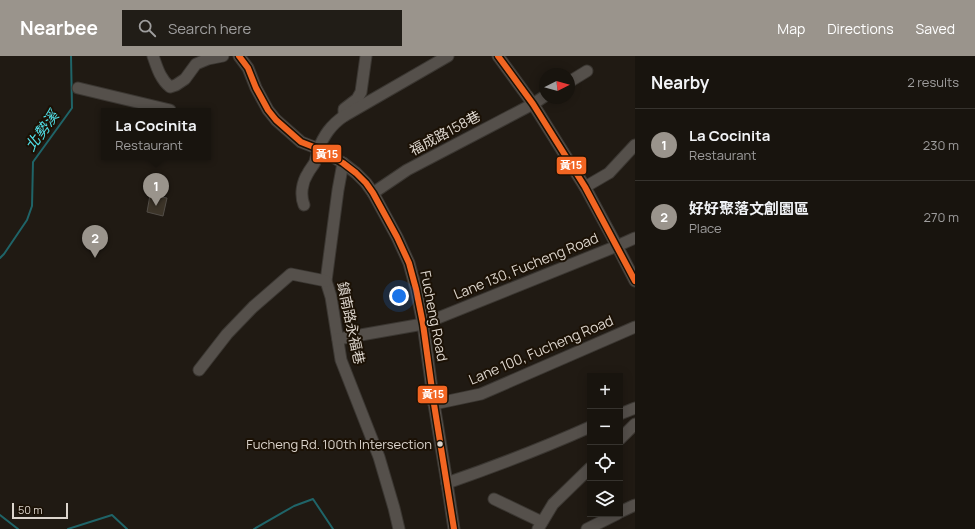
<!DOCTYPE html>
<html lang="en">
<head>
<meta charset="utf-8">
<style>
  :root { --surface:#18140e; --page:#211d17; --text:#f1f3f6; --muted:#9f9e9e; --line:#36332e; --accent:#9a948c }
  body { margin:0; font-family:Manrope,"Noto Sans TC",sans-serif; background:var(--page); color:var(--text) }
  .controls { position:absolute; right:12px; bottom:12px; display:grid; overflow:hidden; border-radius:0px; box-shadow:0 2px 10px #0003 }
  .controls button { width:36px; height:36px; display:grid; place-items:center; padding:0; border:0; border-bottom:1px solid var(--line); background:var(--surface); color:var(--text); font:20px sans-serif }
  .compass { position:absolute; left:539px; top:12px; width:36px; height:36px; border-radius:50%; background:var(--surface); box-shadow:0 2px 10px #0003; rotate:84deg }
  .scale { position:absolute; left:12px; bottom:10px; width:56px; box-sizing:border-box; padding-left:4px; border:2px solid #dcd5cd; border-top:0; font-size:11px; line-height:14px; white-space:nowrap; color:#dcd5cd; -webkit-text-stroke:3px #1b1105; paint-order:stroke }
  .you { position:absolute; left:399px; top:240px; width:14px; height:14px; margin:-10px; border:3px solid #fff; border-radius:50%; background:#1a73e8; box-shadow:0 0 0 6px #1a73e833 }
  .badge { display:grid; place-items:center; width:26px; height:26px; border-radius:50%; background:var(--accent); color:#fff; font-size:13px; font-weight:700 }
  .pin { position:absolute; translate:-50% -33px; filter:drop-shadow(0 1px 2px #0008) }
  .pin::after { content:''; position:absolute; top:21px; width:14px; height:12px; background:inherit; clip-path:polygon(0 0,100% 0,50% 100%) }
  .popup { position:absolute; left:101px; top:52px; width:110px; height:52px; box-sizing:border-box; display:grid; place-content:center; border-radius:0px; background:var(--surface); filter:drop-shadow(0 1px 3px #0005); font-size:13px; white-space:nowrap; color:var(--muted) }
  .popup b { font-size:15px; color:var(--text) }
  .popup::after { content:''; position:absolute; left:50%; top:100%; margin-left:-8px; border:8px solid transparent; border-top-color:var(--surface) }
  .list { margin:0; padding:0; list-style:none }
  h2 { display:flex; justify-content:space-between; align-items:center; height:52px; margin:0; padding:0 16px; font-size:17px }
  h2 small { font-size:13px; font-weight:400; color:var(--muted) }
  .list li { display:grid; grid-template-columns:26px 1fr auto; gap:12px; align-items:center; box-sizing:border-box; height:72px; padding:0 16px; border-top:1px solid var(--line) }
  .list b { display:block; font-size:15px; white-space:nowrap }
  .list p { margin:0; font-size:13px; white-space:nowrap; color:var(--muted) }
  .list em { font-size:13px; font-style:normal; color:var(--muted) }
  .icon { flex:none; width:22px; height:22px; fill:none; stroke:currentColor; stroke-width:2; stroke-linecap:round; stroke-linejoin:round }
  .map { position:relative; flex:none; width:635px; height:473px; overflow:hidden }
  header { display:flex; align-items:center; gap:24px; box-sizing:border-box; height:56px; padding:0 20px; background:var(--accent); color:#fff }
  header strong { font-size:19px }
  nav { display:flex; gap:22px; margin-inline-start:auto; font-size:14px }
  .search { width:280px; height:36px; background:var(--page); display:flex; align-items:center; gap:10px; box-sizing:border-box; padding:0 14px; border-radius:0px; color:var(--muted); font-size:15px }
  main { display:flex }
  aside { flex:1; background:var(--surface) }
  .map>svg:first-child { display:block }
</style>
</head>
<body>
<header>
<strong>Nearbee</strong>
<div class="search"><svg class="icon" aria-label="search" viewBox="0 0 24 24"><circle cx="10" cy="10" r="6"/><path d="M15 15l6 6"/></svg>Search here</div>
<nav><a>Map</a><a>Directions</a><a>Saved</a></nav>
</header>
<main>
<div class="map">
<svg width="635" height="473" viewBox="0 0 635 473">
  <rect width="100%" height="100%" fill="#201a13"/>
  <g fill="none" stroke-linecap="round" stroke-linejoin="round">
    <g stroke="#1f6468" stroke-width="2">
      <path d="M0,202L4,198L27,164L32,150L33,106L72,52L71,0"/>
      <path d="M0,459L18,473"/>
      <path d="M68,473L112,459L127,473"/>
      <path d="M254,473L294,450L313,443L333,473"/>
    </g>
  </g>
  <path fill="#3c3428" stroke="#524d47" d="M150,139L167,142L163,160L147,156Z"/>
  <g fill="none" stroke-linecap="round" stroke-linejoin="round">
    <g stroke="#3b3732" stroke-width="13">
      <g id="minor">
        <path d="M153,0C157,11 160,23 170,31L176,29L185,23L196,8L208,3L223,0"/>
        <path d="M239,0L248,12L256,32L268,54L276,64L301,86L319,93L343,107L356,117L366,127L373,137L397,181L409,207L416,233L423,268L434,348L447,427L454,473"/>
        <path d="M498,0L533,48L585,131L617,190L635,225"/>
        <path d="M569,26L587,15"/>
        <path d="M78,32L170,54"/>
        <path d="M344,60V53L357,43L361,36L366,0"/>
        <path d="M343,107L338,134L326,225L331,241L341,304L379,401L394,452L399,473"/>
        <path d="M585,131L609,117L635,89"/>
        <path d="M373,137L407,114L533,48L545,40"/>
        <path d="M304,149C300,139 302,126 308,117C310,113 313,110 315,106C316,102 317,98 318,94C324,79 331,69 344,60L448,0"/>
        <path d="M338,283L423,268L617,190L635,182"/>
        <path d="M199,314L227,278L253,251L291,218L326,225"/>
        <path d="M434,348L481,338L635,271"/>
        <path d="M620,358L635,352"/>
        <path d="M620,383L635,368"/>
        <path d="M447,427C496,410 543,392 590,371"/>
        <path d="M494,443L542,466"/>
        <path d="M620,456L635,449"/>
        <path d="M538,473L553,448L590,412"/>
        <path d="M587,473L617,458"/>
      </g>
    </g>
    <use href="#minor" stroke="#55504b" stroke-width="11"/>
    <g stroke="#1b1105" stroke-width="9">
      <g id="bus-1">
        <path d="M239,0L248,12L256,32L268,54L276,64L301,86L319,93L343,107L356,117L366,127L373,137L397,181L409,207L416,233L423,268L434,348L454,473"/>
        <path d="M498,0L533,48L585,131L635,225"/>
      </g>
    </g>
    <use href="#bus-1" stroke="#f26522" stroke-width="6"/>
  </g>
  <circle fill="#dcd5cd" stroke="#1b1105" stroke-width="1.5" cx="440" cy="388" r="3.5"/>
  <g text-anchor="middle" stroke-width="4" stroke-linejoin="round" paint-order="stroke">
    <g font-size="13" fill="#dcd5cd" stroke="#1b1105" text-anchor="end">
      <text x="432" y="393">Fucheng Rd. 100th Intersection</text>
    </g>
    <g font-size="14" fill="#dcd5cd" stroke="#1b1105">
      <text transform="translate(445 77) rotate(-28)" y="5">福成路158巷</text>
      <text transform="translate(526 210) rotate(-22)" y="5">Lane 130, Fucheng Road</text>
      <text transform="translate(434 260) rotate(79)" y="5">Fucheng Road</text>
      <text transform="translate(351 267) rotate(78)" y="5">鎮南路永福巷</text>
      <text transform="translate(541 294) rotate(-23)" y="5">Lane 100, Fucheng Road</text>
    </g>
    <g font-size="15" font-style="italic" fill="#51e0e9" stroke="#1b1105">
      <text transform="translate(42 75) rotate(-54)" y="5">北勢溪</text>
    </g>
  </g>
  <g stroke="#1b1105" stroke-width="1.5">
    <rect x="312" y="88" width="30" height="19" rx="4" fill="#f26522"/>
    <rect x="556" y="100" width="31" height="19" rx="4" fill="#f26522"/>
    <rect x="417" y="329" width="31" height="19" rx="4" fill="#f26522"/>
  </g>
  <g font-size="11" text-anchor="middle" font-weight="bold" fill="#fff">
    <text x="327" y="102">黃15</text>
    <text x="571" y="113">黃15</text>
    <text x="433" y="342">黃15</text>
  </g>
</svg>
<div class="controls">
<button>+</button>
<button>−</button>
<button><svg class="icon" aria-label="locate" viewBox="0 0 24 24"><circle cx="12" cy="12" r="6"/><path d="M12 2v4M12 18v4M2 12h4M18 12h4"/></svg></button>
<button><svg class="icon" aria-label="layers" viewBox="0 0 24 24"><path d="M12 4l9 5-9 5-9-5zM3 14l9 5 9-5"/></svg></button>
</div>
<svg class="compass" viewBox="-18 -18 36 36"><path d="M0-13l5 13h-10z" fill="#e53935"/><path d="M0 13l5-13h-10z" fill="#9f9e9e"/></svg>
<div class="scale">50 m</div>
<div class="you"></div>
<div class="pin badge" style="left:156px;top:150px">1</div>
<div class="popup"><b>La Cocinita</b>Restaurant</div>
<div class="pin badge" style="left:95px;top:202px">2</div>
</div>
<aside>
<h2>Nearby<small>2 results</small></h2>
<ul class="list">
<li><span class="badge">1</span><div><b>La Cocinita</b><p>Restaurant</p></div><em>230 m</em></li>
<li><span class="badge">2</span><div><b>好好聚落文創園區</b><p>Place</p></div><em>270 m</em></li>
</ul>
</aside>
</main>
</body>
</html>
